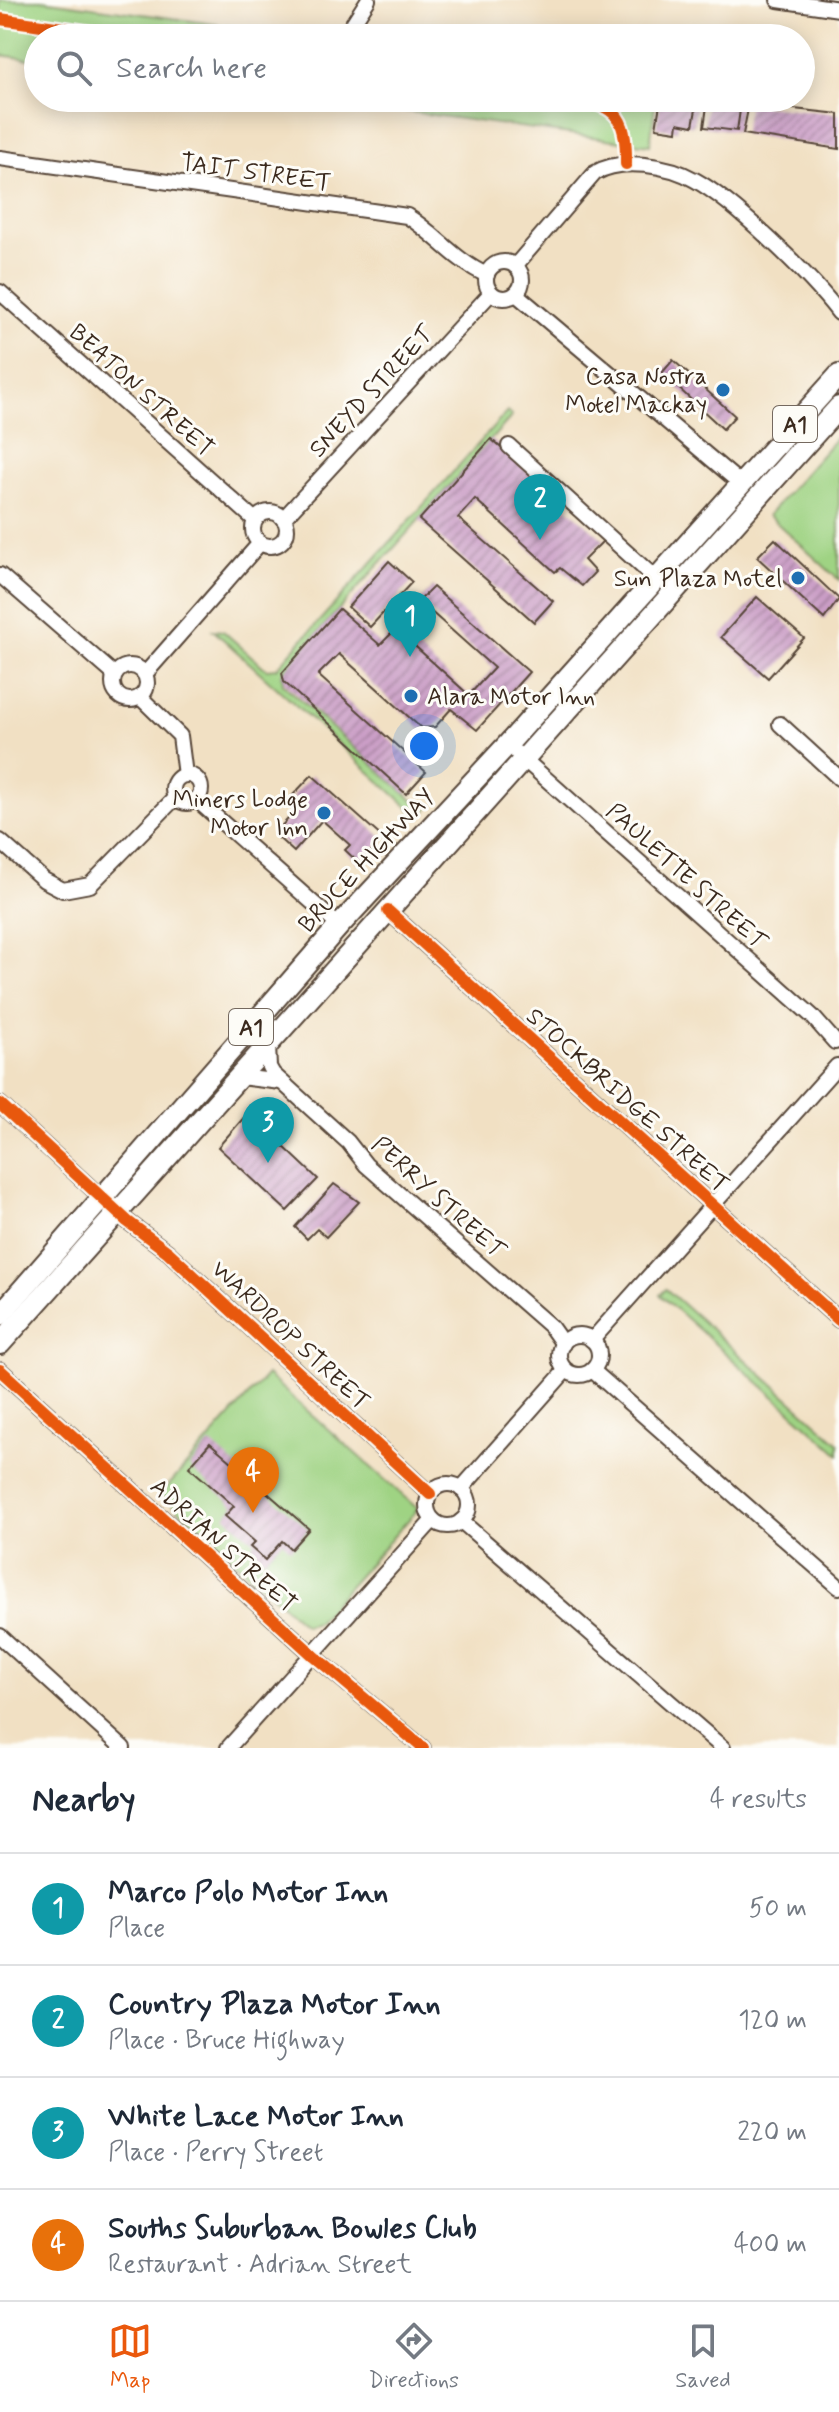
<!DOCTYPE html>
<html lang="en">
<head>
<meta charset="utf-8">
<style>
  :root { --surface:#fff; --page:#f6f6f7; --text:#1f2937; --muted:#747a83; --line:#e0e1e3; --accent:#ea580c }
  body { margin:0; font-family:Mynerve,sans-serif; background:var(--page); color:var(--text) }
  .you { position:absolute; left:424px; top:746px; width:28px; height:28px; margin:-20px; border:6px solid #fff; border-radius:50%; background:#1a73e8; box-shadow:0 0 0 12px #1a73e833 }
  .badge { display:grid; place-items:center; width:52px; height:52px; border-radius:50%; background:var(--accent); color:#fff; font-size:26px; font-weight:700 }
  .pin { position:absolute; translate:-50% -66px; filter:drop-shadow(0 2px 4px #0008) }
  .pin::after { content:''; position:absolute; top:42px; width:28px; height:24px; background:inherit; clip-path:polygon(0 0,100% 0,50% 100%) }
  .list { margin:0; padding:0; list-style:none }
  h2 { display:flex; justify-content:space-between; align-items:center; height:104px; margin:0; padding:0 32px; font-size:34px }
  h2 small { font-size:26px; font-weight:400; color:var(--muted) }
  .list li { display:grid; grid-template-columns:52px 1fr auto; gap:24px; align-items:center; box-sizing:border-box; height:112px; padding:0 32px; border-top:2px solid var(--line) }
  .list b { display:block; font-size:30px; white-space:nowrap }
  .list p { margin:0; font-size:26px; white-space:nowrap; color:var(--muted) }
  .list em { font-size:26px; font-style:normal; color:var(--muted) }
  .icon { flex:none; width:44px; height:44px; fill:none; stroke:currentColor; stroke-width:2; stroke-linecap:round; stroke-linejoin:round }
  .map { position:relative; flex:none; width:839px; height:1748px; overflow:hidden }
  .search { position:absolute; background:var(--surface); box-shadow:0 4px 20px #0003; left:24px; right:24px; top:24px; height:88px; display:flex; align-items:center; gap:20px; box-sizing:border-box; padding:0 28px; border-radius:44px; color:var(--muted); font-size:30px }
  .sheet { height:552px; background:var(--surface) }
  nav { display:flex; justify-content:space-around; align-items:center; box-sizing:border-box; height:112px; border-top:2px solid var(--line); background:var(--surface); font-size:22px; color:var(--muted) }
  nav a { display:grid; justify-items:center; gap:4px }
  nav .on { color:var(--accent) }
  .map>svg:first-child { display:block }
</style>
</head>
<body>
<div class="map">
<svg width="839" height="1748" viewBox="0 0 839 1748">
  <defs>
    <pattern id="building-hatch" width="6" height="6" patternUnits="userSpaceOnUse" patternTransform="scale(2)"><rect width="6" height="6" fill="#ca9dc6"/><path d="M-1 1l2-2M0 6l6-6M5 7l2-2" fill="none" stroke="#a580a0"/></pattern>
  </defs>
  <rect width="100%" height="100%" fill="#fdfcf7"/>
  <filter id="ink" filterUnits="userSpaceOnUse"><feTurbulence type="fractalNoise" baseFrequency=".0125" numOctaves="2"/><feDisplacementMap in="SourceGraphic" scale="16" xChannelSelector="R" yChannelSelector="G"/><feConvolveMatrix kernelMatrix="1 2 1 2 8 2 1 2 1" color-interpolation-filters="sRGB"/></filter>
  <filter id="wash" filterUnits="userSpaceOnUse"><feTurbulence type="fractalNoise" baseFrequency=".006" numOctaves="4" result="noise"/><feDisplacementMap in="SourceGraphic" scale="32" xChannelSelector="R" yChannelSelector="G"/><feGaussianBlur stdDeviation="1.8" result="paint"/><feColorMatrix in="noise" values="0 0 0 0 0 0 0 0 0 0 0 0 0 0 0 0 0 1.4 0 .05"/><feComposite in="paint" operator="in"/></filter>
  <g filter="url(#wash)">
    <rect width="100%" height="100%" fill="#f1e0c3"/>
    <g fill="#9fd383" stroke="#6d7e50" stroke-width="2">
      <path d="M0,0H41L315,38H38V60L0,55Z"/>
      <path d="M311,98H656L650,145Z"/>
      <path d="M507,412L512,416L282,673L283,684L406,794L420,806H431L419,817L213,630L223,631L266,669L277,668Z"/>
      <path d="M839,435V580L768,515Z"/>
      <path d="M666,1289L839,1443V1454L660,1295Z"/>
      <path d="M267,1375L418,1509L317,1622L304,1625L161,1494Z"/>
    </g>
    <g id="blocks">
      <g fill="url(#building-hatch)">
        <path d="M661,98H698L693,126L678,123L677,131L656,128Z"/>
        <path d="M708,99L741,103L737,131L704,127Z"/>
        <path d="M749,104L839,114V149L743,134Z"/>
        <path d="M673,360L735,416L723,429L662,373Z"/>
        <path d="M491,439L604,540L584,560L595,572L582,586L560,568L555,572L475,499L458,518L553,601L534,622L419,520Z"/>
        <path d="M775,539L839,599L824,619L757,557Z"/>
        <path d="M389,561L412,582L370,627L348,607Z"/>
        <path d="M433,587L529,672L477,730L451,709L435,727L421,728L339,654L318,675L426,772L406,794L284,682L282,673L339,609L380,645L396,629L469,695L494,668L419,601Z"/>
        <path d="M757,597L804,638L768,678L721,637Z"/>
        <path d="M312,775L383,838L360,864L345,850L350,845L322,820L294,852L274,834L301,805L292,796Z"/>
        <path d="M254,1106L272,1120L264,1128L318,1179L287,1211L218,1147Z"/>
        <path d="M334,1184L359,1202L326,1237L317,1229L307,1239L295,1227Z"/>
        <path d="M210,1443L309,1529L291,1549L282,1541L265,1560L250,1547L255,1542L225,1516L234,1506L189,1467Z"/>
      </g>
    </g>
  </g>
  <g filter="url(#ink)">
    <use href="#blocks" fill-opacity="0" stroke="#564537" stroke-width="2"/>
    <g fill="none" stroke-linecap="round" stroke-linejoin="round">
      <g stroke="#564537" stroke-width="18">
        <g id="minor">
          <path d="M778,0L839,9"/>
          <path d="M350,28L368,0"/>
          <path d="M0,158L407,216C436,234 455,261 487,275"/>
          <circle cx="504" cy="280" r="18"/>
          <path d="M515,266L595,173C621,157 669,165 695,180C735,202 811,276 839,313"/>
          <path d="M0,292L255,520"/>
          <path d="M516,294L741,484"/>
          <path d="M509,446L656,579"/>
          <circle cx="270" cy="529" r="17"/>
          <path d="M283,519L491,293"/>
          <path d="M0,575L115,675"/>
          <circle cx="130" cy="683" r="17"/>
          <path d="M145,674L260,543"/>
          <path d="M140,697L180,736L185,775"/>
          <path d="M780,724L839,778"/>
          <path d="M517,753L812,1016L835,1042"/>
          <circle cx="187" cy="789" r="14"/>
          <path d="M197,800L339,926"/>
          <path d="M0,841L44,880L63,890L90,885L175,798"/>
          <path d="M388,911L839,1320"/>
          <path d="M268,1046L269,1067L273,1074L348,1142L366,1165L551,1327L563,1344"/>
          <path d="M240,1077L281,1082"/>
          <path d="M0,1104L127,1221L168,1252L430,1494"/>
          <circle cx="579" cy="1355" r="20"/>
          <path d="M592,1340L837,1066"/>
          <path d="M0,1370L313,1655L423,1748"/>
          <path d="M592,1370L839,1587"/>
          <circle cx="448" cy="1505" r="21"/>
          <path d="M461,1489L566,1370"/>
          <path d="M461,1521L723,1748"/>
          <path d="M0,1636L123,1748"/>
          <path d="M228,1748L433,1520"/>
        </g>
      </g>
      <g stroke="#564537" stroke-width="24">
        <g id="highway">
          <path d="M0,1315L339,926L508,744L839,375"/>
          <path d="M0,1344L839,407"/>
        </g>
      </g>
      <use href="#minor" stroke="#fff" stroke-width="14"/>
      <use href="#highway" stroke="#fff" stroke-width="20"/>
      <g stroke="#fdfcf7" stroke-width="17">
        <g id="cycleway">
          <path d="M0,19L132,38"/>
          <path d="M566,98C614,104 627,112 626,164"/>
          <path d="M388,911L839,1320"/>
          <path d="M0,1104L127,1221L168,1252L430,1494"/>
          <path d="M0,1370L313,1655L423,1748"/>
        </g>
      </g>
      <use href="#cycleway" stroke="#e8590c" stroke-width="12"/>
    </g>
  </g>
  <g fill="#1f6fb2" stroke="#fdfcf7" stroke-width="3">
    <circle cx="723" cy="390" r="8"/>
    <circle cx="798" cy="578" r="8"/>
    <circle cx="411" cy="696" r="8"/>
    <circle cx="324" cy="813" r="8"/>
  </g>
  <g text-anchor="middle" stroke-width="6" stroke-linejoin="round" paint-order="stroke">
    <g fill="#fdfcf7" stroke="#75695f" stroke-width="2">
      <rect x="773" y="406" width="44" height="36" rx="6"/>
      <rect x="229" y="1009" width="44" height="36" rx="6"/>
    </g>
    <g font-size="22" font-weight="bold" fill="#3b2a1e">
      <text x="795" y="432">A1</text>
      <text x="251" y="1035">A1</text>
    </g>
    <g font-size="24" fill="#3b2a1e" stroke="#fdfcf7">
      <text transform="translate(256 172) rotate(8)" y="8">TAIT STREET</text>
      <text transform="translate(142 390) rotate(42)" y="8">BEATON STREET</text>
      <text transform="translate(371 391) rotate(-47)" y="8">SNEYD STREET</text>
      <text transform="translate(366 860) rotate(-47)" y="8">BRUCE HIGHWAY</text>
      <text transform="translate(687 876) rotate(42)" y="8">PAULETTE STREET</text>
      <text transform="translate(628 1100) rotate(42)" y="8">STOCKBRIDGE STREET</text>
      <text transform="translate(439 1197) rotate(42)" y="8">PERRY STREET</text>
      <text transform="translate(291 1335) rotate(43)" y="8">WARDROP STREET</text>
      <text transform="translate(224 1545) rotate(42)" y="8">ADRIAN STREET</text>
    </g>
    <g font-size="24" fill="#3b2a1e" stroke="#fdfcf7" text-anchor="end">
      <text x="707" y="384">Casa Nostra<tspan x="707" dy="28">Motel Mackay</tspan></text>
      <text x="782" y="586">Sun Plaza Motel</text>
      <text x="427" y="704" text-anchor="start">Alara Motor Inn</text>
      <text x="308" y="807">Miners Lodge<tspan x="308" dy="28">Motor Inn</tspan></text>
    </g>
  </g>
</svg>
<div class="you"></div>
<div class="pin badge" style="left:410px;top:657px;background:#0f9aa8">1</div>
<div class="pin badge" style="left:540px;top:540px;background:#0f9aa8">2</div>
<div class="pin badge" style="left:268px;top:1163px;background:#0f9aa8">3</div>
<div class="pin badge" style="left:253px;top:1513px;background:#e8710a">4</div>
<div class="search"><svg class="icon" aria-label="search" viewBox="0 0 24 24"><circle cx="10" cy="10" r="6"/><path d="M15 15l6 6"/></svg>Search here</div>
</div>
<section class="sheet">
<h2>Nearby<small>4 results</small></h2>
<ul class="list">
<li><span class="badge" style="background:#0f9aa8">1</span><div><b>Marco Polo Motor Inn</b><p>Place</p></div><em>50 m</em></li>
<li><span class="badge" style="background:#0f9aa8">2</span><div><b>Country Plaza Motor Inn</b><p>Place · Bruce Highway</p></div><em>120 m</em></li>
<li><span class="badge" style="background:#0f9aa8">3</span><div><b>White Lace Motor Inn</b><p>Place · Perry Street</p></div><em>220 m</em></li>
<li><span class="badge" style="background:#e8710a">4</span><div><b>Souths Suburban Bowles Club</b><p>Restaurant · Adrian Street</p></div><em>400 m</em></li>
</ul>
</section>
<nav>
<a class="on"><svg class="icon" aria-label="map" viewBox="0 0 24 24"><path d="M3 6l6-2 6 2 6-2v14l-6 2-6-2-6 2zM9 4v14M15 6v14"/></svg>Map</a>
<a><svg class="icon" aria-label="directions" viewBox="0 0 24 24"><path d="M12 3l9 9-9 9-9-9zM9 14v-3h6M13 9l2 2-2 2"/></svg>Directions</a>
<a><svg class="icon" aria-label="saved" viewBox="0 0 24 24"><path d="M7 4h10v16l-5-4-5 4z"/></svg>Saved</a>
</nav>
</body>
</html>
